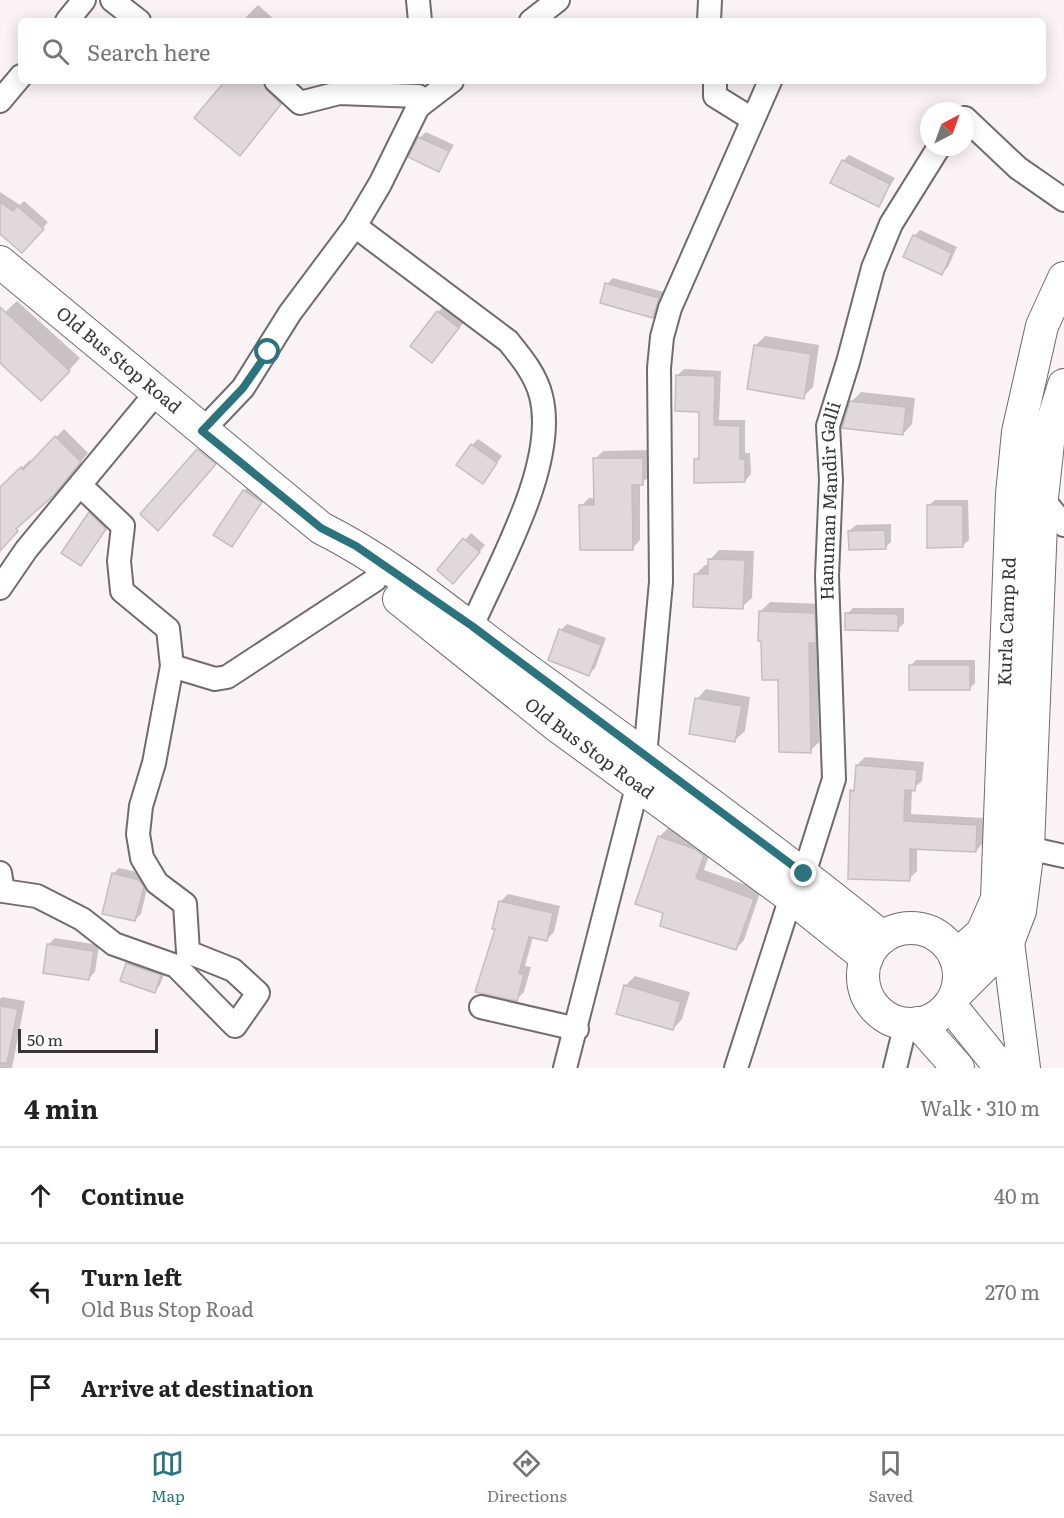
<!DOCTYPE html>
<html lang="en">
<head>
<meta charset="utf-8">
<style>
  :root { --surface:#fff; --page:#f2f2f2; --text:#222; --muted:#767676; --line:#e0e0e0; --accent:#2b737d }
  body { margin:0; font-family:Literata,serif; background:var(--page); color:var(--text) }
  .compass { position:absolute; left:920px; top:102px; width:54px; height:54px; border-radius:50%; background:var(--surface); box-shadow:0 3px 15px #0003; rotate:41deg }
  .scale { position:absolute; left:18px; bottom:15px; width:140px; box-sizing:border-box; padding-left:6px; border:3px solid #373535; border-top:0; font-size:16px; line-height:21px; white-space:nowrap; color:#373535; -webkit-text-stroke:4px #fff; paint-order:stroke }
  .stop { position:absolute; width:18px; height:18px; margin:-14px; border:4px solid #2b737d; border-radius:50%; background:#fff }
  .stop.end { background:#2b737d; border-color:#fff; box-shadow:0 2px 6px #0008 }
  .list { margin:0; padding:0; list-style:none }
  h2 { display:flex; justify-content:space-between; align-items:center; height:78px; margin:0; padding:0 24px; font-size:26px }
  h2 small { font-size:20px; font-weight:400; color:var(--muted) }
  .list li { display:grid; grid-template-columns:39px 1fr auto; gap:18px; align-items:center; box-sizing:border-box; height:96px; padding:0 24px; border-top:2px solid var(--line) }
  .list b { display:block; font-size:22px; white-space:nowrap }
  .list p { margin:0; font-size:20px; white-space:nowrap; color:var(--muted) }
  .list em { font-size:20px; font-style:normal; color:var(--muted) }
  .icon { flex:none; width:33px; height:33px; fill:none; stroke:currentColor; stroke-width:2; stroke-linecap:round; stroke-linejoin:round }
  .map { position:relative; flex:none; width:1064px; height:1068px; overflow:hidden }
  .search { position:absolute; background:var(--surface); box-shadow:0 3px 15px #0003; left:18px; right:18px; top:18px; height:66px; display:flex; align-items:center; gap:15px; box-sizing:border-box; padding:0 21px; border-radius:9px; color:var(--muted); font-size:22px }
  .sheet { height:366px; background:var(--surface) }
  nav { display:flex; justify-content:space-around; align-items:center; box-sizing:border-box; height:84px; border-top:2px solid var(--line); background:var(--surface); font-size:16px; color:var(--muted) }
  nav a { display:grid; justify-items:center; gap:3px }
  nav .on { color:var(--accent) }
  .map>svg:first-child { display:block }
</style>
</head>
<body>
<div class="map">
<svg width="1064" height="1068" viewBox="0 0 1064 1068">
  <rect width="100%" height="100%" fill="#faf3f5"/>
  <g fill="#0003">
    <path d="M258,5L276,21H242Z"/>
    <path d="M227,81H274L288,96L247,147Z"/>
    <path d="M426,132L454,145L439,170L419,138Z"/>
    <path d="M849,155L895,178L878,205L843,161Z"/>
    <path d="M0,192L20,205L24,201L48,222L28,245L0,232Z"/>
    <path d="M920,230L957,247L948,267L942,273L914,236Z"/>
    <path d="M613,278L664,292L659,310L653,316L607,284Z"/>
    <path d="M17,301L80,358L53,388L0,361V317Z"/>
    <path d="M444,306L464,322L438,355V312Z"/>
    <path d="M765,336L819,345L813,387L803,397L756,345Z"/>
    <path d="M684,369L721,371L719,420H745V453H750L751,474L745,481L695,460L700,455V410L678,375Z"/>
    <path d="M861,392L915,398L912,424L903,434L851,402Z"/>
    <path d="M64,429L88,453L62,485L23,520L0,550V488L30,460L32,463Z"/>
    <path d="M478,439L502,456L483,482L472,445Z"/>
    <path d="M207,440L224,454L168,519L142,514Z"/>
    <path d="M650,450V476L640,484V540L632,549L581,506L589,498H595V459L603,451Z"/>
    <path d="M250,485L267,496L231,545L244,491Z"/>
    <path d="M935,500H968L969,540L962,546L928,506Z"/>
    <path d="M96,507L111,522L81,564L90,513Z"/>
    <path d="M891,524V542L885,548L849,531L856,525Z"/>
    <path d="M471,533L485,545L459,576L439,570Z"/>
    <path d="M719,550L754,551L752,598L742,607L696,574L705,565H710V560Z"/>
    <path d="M770,602L823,604L824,633L817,639L819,742L810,751L780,678L761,611Z"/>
    <path d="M853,608H904V623L898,629L847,614Z"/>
    <path d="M567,624L606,638L595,668L589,674L561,630Z"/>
    <path d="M916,660H975V683L969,689L910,666Z"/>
    <path d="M706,689L750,697L745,731L735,740L697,699Z"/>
    <path d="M865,757L924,762L922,781L912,789L911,814L984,818L983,843L976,851L917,848V871L909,879L852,791L855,788L857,765Z"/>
    <path d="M668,828L703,841L712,847L704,870L761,890L744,940L736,949L665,912L659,837Z"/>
    <path d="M119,868L145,874L149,880L141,914L135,920L113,874Z"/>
    <path d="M508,894L560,906L554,932L546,940L533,937L525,966L531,967L524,992L516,1000L497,928L500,902Z"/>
    <path d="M55,938L99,945L95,972L89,978L45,971L49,944Z"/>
    <path d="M133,957L166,969L160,985L154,991L121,980L127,963Z"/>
    <path d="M635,976L690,992L682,1019L673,1029L625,986Z"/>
    <path d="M2,997L25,1001L12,1068H0V999Z"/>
  </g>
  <g fill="#e0d9db" stroke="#c5bec1" stroke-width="1.5">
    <path d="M225,81H263L267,90L281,104L240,156L194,118Z"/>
    <path d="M418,137L449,151L439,172L408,157Z"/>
    <path d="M842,160L890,184L879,207L830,183Z"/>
    <path d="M0,202L13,211L17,206L44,229L22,253L0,234Z"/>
    <path d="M913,235L952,253L942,275L903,257Z"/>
    <path d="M605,283L659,298L653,318L600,303Z"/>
    <path d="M0,307L70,371L41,401L0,363Z"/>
    <path d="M437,311L459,328L432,363L410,346Z"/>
    <path d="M754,345L811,354L804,399L747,389Z"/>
    <path d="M676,375L715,376L714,425L740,426V459H745V482L694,483V459H699V412L675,411Z"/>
    <path d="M850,401L906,407L903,435L842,428Z"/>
    <path d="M55,436L81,462L54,495L16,529L18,531L0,551V487L21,467L23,470Z"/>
    <path d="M471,444L497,463L483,484L456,465Z"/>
    <path d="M197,449L216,464L158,531L140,514Z"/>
    <path d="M593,458H643V485H632L633,550H580L579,505H594Z"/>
    <path d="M243,490L262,502L232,547L213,535Z"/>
    <path d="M927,505H963V547L927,548Z"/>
    <path d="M89,512L106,529L81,566L61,553Z"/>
    <path d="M885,530L886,549L849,550L848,531Z"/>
    <path d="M463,538L480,552L453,584L437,570Z"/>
    <path d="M708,559L745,560L743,609L693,607L694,574H708Z"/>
    <path d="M759,611L815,613L816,643H809L811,753L779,752L778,680H762L761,641H758Z"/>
    <path d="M845,613L898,614V631L845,630Z"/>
    <path d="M559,629L601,645L589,676L548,660Z"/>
    <rect x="909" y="665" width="61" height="25"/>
    <path d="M695,698L742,706L735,742L689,734Z"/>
    <path d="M856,765L917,770L915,791L905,790L904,821L977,825L976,852L910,849V881L848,879L850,790L854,791Z"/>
    <path d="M658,836L695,849L704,856L696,878L754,899L736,950L660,926L663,913L635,904Z"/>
    <path d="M112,873L139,880L144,887L135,921L102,914Z"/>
    <path d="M499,901L553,913L547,941L529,937L519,973L524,975L517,1001L475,992L495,929H492Z"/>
    <path d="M47,944L94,951L89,980L43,973Z"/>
    <path d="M126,963L161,975L155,993L120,981Z"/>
    <path d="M624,985L681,1002L673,1030L616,1014Z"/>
    <path d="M0,1006L18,1009L7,1063H0Z"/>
  </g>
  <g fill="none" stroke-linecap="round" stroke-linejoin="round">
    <g stroke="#716b6c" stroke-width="26">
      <g id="street">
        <path d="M112,0L139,21"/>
        <path d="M418,0L420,21"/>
        <path d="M67,21L84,0"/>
        <path d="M531,21L558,0"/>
        <path d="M709,21L710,0"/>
        <path d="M276,81L300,103L339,93L418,96"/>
        <path d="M715,81V96L752,119"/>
        <path d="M418,97V107L452,81"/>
        <path d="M0,101L21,76"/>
        <path d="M965,118L1018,168L1064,200"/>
        <path d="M355,226L508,341C521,357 536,375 541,396C558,463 499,564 472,626"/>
        <path d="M202,431L243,388L290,313L355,226L380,184L418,107"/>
        <path d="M1042,498L1064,525"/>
        <path d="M0,588L26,550L156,393"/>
        <path d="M172,666L215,679L227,677L375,580"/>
        <path d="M1028,848L1064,856"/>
        <path d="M0,873L3,891L37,896L82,919L114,944L176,966L235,1026L258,993L233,970L188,952L185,904L157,883L142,858L138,834L141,806L154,763L172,666L168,629L122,591L119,561L123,526L81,486"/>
        <path d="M481,1007L577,1029"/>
        <path d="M565,1068L645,756L661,582L659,368L662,337L670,308L770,81"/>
        <path id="s1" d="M736,1068L791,897L804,874L834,779L827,576L831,480L828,426L848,362L873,268L891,224L939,147"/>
        <path d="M895,1068L906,1023"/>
      </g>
    </g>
    <g stroke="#716b6c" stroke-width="34">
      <g id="secondary">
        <path id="s2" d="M0,262L321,528C395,565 457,619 523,667C644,755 766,843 882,937"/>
        <path id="s3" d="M399,599L556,725L791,897L867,958"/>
        <circle cx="911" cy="976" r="48"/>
        <path d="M1008,942L1024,1068"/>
        <path id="s4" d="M955,957L982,933L997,899L1012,494L1018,432L1042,326L1064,278"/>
        <path d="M956,994L1008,942L1020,911L1028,848L1042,498L1049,433L1064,385"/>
        <path d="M950,1005L1001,1068"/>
        <path d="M918,1023L958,1068"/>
      </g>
    </g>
    <use href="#street" stroke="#fff" stroke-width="22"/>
    <use href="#secondary" stroke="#fff" stroke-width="32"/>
  </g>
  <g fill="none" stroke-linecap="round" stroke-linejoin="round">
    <path stroke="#2b737d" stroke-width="8" d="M268,352L243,388L202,431L321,528L356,546L472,626L804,874"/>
  </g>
  <g text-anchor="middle" stroke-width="6" stroke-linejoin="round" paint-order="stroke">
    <g font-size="18" fill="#373535" stroke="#fff">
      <text dy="6" stroke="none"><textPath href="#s2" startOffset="154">Old Bus Stop Road</textPath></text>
      <text dy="6" stroke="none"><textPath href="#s1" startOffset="584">Hanuman Mandir Galli</textPath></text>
      <text dy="6" stroke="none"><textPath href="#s4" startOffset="351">Kurla Camp Rd</textPath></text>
      <text dy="6" stroke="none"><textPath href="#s3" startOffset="242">Old Bus Stop Road</textPath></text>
    </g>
  </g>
</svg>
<svg class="compass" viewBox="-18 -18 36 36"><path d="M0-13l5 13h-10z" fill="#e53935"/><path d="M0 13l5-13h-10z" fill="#767676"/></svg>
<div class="scale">50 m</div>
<div class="stop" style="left:268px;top:352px"></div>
<div class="stop end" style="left:804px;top:874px"></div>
<div class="search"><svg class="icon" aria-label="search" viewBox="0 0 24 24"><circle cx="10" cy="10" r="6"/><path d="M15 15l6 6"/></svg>Search here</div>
</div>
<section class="sheet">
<h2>4 min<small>Walk · 310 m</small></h2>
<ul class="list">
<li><svg class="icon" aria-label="ahead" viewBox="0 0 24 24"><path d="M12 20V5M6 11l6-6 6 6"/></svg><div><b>Continue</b></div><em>40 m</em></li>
<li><svg class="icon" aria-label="left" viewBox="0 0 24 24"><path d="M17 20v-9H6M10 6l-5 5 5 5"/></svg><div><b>Turn left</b><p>Old Bus Stop Road</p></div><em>270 m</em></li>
<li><svg class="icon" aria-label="arrive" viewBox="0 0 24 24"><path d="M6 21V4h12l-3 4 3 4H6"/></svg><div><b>Arrive at destination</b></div></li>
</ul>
</section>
<nav>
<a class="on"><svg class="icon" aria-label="map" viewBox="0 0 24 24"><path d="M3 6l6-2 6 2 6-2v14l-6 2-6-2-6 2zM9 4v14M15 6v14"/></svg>Map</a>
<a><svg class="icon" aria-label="directions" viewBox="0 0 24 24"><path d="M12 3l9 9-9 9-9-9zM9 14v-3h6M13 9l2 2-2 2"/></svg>Directions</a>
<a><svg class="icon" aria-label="saved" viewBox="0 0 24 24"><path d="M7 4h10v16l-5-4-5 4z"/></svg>Saved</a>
</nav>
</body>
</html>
